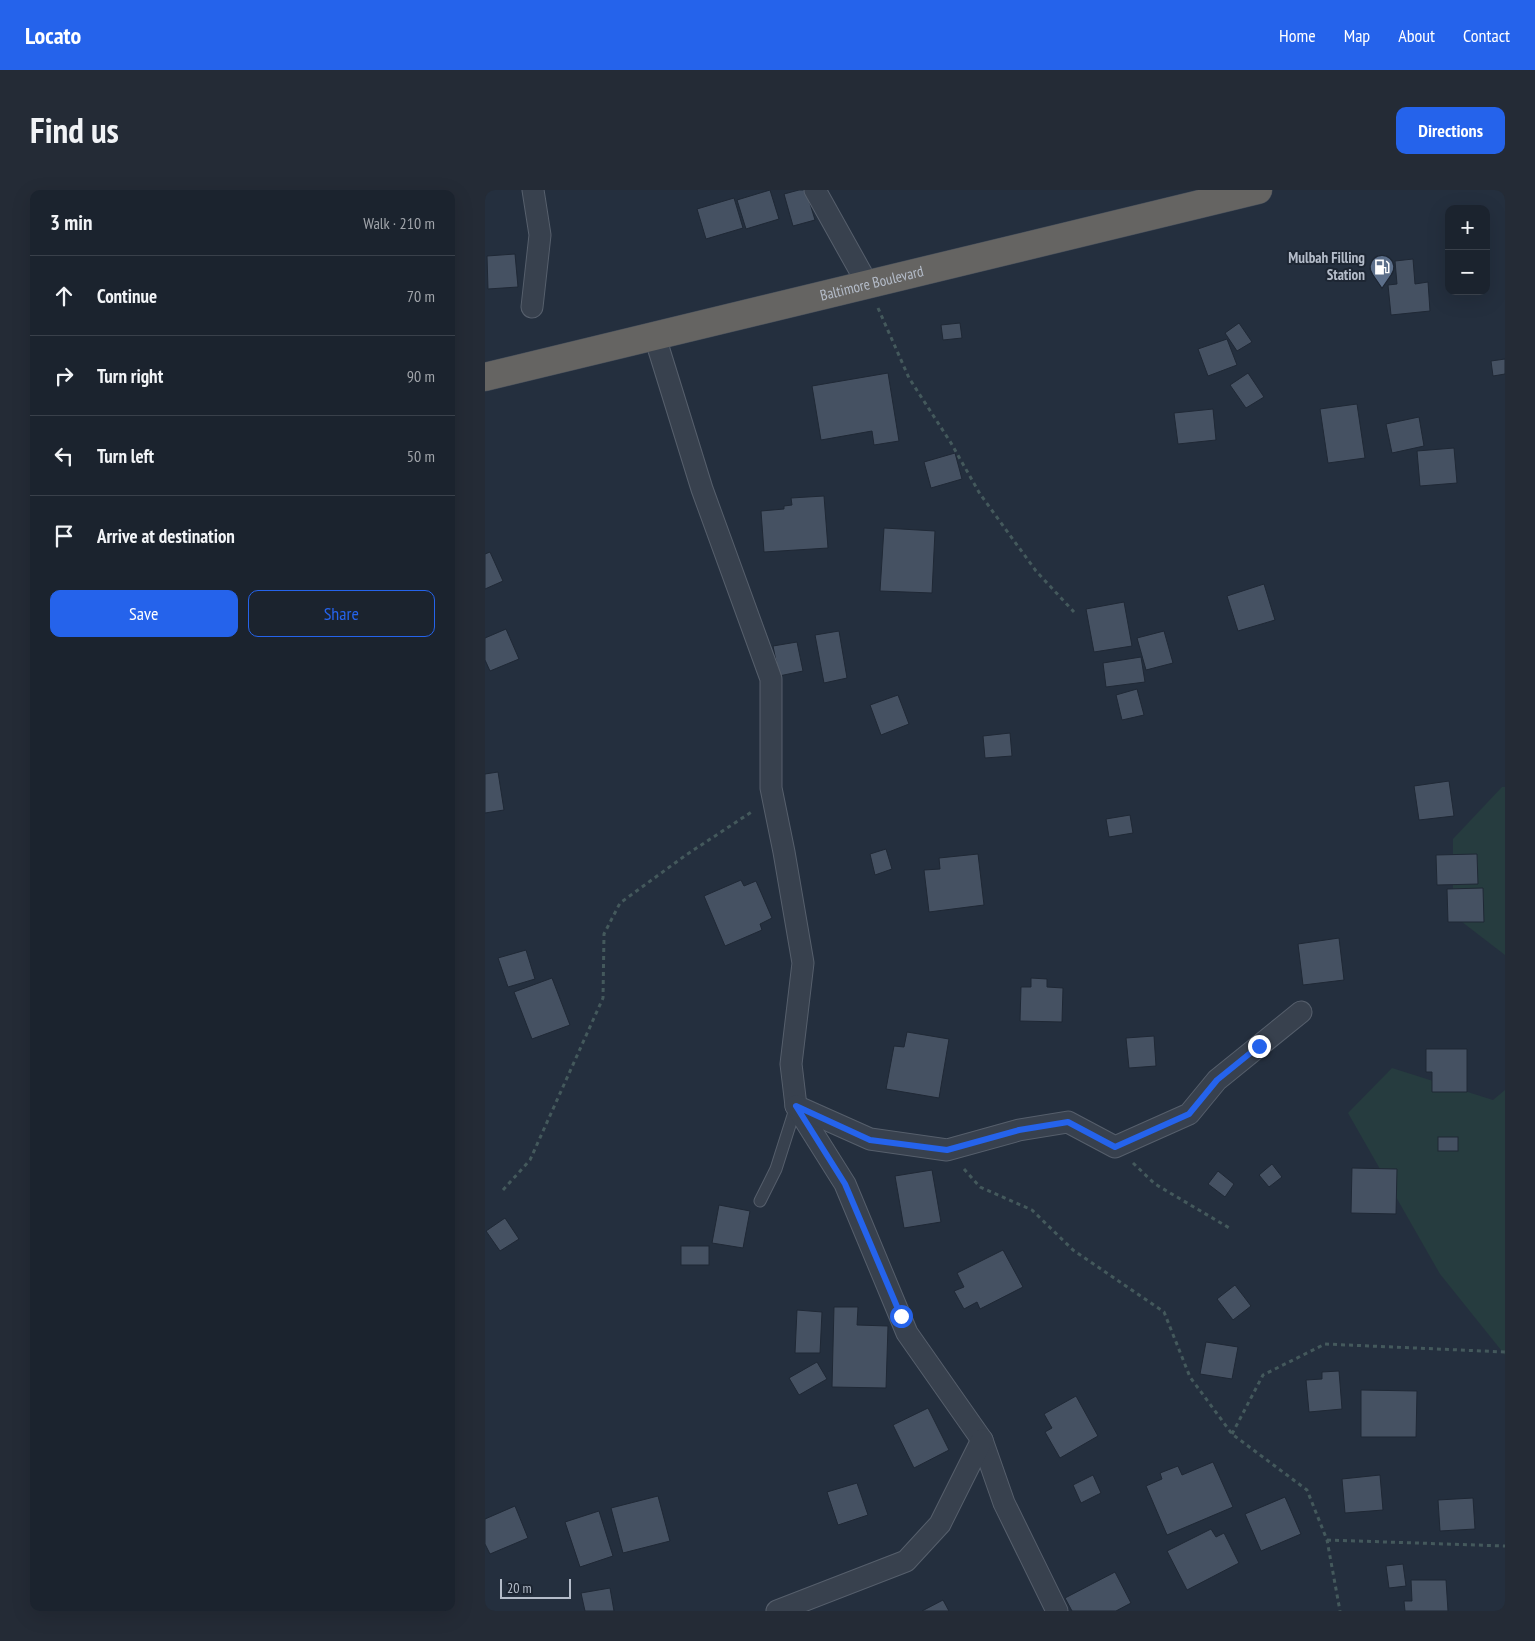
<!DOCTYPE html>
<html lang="en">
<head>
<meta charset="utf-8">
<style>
  :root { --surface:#1b232e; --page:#242b36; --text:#f1f3f6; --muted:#a0a4aa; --line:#39404a; --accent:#2563eb }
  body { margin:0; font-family:"PT Sans Narrow",sans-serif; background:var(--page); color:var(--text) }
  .controls { position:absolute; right:15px; top:15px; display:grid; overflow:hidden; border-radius:10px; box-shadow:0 5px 20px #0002 }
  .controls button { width:45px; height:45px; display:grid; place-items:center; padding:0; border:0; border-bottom:1px solid var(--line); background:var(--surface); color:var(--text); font:25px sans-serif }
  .scale { position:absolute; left:15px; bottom:12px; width:71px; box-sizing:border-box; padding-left:5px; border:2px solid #b4bcc9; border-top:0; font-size:14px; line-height:18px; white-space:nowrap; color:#b4bcc9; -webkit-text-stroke:4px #1d2633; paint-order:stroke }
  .stop { position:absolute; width:15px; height:15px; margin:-11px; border:4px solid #2563eb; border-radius:50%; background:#fff }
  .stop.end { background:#2563eb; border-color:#fff; box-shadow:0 1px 5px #0008 }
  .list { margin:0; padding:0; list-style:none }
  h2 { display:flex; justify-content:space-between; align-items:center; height:65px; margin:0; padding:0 20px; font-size:21px }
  h2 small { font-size:16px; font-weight:400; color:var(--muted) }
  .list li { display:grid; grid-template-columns:32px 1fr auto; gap:15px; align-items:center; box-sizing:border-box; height:80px; padding:0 20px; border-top:1px solid var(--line) }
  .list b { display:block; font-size:19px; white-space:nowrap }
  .list em { font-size:16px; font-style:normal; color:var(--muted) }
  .actions { display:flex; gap:10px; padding:15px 20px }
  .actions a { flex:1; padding:11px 0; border:1px solid var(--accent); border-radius:10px; text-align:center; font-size:18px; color:var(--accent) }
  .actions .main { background:var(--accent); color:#fff }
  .icon { flex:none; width:28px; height:28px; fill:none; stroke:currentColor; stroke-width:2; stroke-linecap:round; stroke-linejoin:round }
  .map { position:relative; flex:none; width:1020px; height:1421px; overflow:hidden; border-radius:10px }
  header { display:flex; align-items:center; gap:30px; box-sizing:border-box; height:70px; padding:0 25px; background:var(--accent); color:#fff }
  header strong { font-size:24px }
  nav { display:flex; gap:28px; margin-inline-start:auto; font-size:18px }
  .intro { display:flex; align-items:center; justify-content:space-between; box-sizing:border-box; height:120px; padding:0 30px }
  h1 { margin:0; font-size:35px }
  .button { padding:12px 22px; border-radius:10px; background:var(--accent); color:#fff; font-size:18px; font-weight:700 }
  main { display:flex; gap:30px; padding:0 30px }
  aside { flex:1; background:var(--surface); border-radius:10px; box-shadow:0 5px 20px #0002 }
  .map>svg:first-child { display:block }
</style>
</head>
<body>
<header>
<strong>Locato</strong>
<nav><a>Home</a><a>Map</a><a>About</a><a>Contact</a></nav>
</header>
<div class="intro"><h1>Find us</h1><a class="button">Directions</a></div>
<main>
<aside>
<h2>3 min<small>Walk · 210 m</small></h2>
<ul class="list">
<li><svg class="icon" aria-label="ahead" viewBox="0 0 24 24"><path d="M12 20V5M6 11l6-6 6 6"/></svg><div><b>Continue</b></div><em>70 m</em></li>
<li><svg class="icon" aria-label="right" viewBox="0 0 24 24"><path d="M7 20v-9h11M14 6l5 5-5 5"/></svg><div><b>Turn right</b></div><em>90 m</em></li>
<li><svg class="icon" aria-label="left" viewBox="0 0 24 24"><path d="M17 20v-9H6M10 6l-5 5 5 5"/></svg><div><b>Turn left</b></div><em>50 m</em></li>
<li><svg class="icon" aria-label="arrive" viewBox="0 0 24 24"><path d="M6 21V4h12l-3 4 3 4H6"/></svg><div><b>Arrive at destination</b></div></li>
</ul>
<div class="actions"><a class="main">Save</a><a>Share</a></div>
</aside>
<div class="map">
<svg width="1020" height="1421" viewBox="0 0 1020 1421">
  <rect width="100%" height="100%" fill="#242f3e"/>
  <g fill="#263c3f">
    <path d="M1017,597H1020V765L968,725V649Z"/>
    <path d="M907,878L1008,910L1020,900V1165L955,1084L863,923Z"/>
  </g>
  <g fill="#455162" stroke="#1f2835">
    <path d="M285,0L294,29L261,39L252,10Z"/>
    <path d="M314,0H321L330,30L308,36L299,4Z"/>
    <path d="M249,8L258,38L221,49L212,19Z"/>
    <path d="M30,64L33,97L3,99L2,66Z"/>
    <path d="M928,69L930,94L943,92L945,121L906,125L903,95L912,94L910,71Z"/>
    <path d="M475,133L477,148L458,150L456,135Z"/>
    <path d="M754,133L767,152L752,161L740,143Z"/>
    <path d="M742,149L752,175L723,186L713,159Z"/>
    <path d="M1020,169V184L1008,186L1006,171Z"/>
    <path d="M403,183L414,251L389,255L387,241L336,250L327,196Z"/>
    <path d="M763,183L779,207L761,218L745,195Z"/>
    <path d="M872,214L880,268L843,273L835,219Z"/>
    <path d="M728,219L731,250L693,254L689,223Z"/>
    <path d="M934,227L939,256L907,263L901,234Z"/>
    <path d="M969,258L972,293L935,296L932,261Z"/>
    <path d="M470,263L477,289L446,298L439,272Z"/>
    <path d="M339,306L343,358L279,362L276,321L299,319V316L307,315L306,308Z"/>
    <path d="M399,338L450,341L447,403L395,401Z"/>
    <path d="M5,362L18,391L0,399V364Z"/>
    <path d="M779,394L790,430L753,441L742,406Z"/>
    <path d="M639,412L647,456L609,462L601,419Z"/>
    <path d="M21,439L34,469L5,481L0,470V448Z"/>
    <path d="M354,441L362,488L339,493L330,445Z"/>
    <path d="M679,441L688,473L661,480L652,448Z"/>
    <path d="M312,452L318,481L294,486L288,456Z"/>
    <path d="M656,467L660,492L621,497L618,473Z"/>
    <path d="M652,499L659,525L637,530L631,505Z"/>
    <path d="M413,505L424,534L396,545L385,515Z"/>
    <path d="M525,543L527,566L500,568L498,546Z"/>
    <path d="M13,582L19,620L0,623V584Z"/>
    <path d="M964,591L969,626L934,630L929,596Z"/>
    <path d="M645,625L648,643L624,647L621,629Z"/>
    <path d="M401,659L407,679L390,685L385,664Z"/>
    <path d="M493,664L499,715L444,722L439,680L455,679L454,668Z"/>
    <path d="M992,664L993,694L952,695L951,665Z"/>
    <path d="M256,690L259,696L271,691L287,728L275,734L277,740L240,756L219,706Z"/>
    <path d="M998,698L999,732H963L962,699Z"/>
    <path d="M854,748L859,790L818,795L813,754Z"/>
    <path d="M41,760L50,789L23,797L13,768Z"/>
    <path d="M67,788L85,835L47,849L29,802Z"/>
    <path d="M546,788L562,789V797L578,798L577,832L535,831L536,797H546Z"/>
    <path d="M422,842L464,849L454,908L401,899L409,856L419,857Z"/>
    <path d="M669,846L671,876L644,878L641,848Z"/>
    <path d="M941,859H982V902H947V882H941Z"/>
    <rect x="953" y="947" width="20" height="14"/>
    <path d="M787,974L797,987L784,997L774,985Z"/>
    <path d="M867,978L912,979L911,1024L866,1023Z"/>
    <path d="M447,980L456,1032L419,1038L410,986Z"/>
    <path d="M733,981L749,994L740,1007L723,994Z"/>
    <path d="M234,1015L265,1021L258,1058L227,1053Z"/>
    <path d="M20,1028L34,1049L15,1061L1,1041Z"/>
    <rect x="196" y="1056" width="28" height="19"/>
    <path d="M518,1060L538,1097L495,1119L492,1112L479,1119L469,1101L479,1097L472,1083Z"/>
    <path d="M750,1095L766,1116L748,1130L732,1109Z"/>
    <path d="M349,1117H373L372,1135L403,1136L401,1198L347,1197Z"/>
    <path d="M312,1120L337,1122L335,1163H310Z"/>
    <path d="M721,1152L753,1157L747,1189L715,1184Z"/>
    <path d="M332,1172L342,1189L314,1205L304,1188Z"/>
    <path d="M854,1181L857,1219L824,1222L821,1190L837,1189V1182Z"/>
    <path d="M876,1200L932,1201L931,1247H876Z"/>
    <path d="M591,1206L613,1246L575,1268L560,1242L567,1238L559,1224Z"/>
    <path d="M443,1218L464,1260L429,1278L408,1235Z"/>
    <path d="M728,1272L748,1317L682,1345L661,1296L677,1289L675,1283L693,1276L697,1285Z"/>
    <path d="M608,1285L616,1303L596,1313L588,1295Z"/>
    <path d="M895,1285L898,1320L860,1323L857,1289Z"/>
    <path d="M372,1293L383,1325L353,1335L342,1302Z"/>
    <path d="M173,1306L185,1351L138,1363L126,1318Z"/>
    <path d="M800,1307L816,1344L776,1361L760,1324Z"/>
    <path d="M988,1308L990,1339L955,1341L953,1310Z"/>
    <path d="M30,1316L43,1348L5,1364L0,1354V1329Z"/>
    <path d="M114,1321L128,1366L95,1377L80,1332Z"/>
    <path d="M726,1339L731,1347L739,1343L754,1373L702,1400L682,1361Z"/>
    <path d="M918,1374L921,1396L904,1398L901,1376Z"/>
    <path d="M630,1382L646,1413L631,1421H587L580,1408Z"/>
    <path d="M926,1390H961L963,1421H920L919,1411H927Z"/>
    <path d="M125,1398L129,1421H100L96,1403Z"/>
    <path d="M458,1410L464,1421H437Z"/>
  </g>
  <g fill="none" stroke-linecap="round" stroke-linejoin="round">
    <g stroke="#565f6c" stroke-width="13">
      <path id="service" d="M275,1011L291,979L311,916"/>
    </g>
    <g stroke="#565f6c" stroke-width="23">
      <g id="minor">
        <path d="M330,0L383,95"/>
        <path d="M47,117L55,45L48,0"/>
        <path d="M170,147L217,299L286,489V598L299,662L318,773L306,874L311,916L360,994L422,1143L497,1250L519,1313L572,1421"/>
        <path d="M311,916L385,949L462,960L534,940L583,932L630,957L704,924L732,890L816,822"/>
        <path d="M292,1421L421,1371L455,1334L497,1250"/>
      </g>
    </g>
    <g stroke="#434c59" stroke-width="29">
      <g id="trunk">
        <path id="s1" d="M0,187L773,0"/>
      </g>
    </g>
    <g stroke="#44595c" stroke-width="3" stroke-dasharray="4 4" stroke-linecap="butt">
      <path d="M393,118L424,188L466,253L495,304L551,381L589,422"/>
      <path d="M648,973L670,994L746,1039"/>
      <path d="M479,979L495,997L547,1020L588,1060L679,1122L705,1187L747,1244L822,1300L842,1350L855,1421"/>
      <path d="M18,1000L45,970L118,808L119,744L135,713L201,665L268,621"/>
      <path d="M747,1244L778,1185L840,1154L1020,1162"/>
      <path d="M842,1350L1020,1356"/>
    </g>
    <use href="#service" stroke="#38414e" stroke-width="11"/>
    <use href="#minor" stroke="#38414e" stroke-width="21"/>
    <use href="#trunk" stroke="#656462" stroke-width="28"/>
  </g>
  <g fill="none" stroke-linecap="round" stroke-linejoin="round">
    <path stroke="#2563eb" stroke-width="6" d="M416,1126L360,994L311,916L385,950L462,960L534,940L583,932L630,957L704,924L732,890L774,856"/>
  </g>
  <defs>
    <g id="fuel-pin" transform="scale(1.25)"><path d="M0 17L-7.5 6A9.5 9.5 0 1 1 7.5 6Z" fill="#5c6f8a" stroke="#1d2633"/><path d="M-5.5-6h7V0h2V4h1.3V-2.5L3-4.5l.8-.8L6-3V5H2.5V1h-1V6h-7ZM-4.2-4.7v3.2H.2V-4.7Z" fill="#fff"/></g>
  </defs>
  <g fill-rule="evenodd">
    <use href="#fuel-pin" x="897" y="77"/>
  </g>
  <g text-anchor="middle" stroke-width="4" stroke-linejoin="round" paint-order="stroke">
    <g font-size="15" font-weight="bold" fill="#b4bcc9" stroke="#1d2633" text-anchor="end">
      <text x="880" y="73">Mulbah Filling<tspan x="880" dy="17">Station</tspan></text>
    </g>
    <g font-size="15" fill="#b4bcc9" stroke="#1d2633">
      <text dy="5" stroke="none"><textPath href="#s1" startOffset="398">Baltimore Boulevard</textPath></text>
    </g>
  </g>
</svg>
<div class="controls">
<button>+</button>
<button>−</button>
</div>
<div class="scale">20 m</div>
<div class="stop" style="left:416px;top:1126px"></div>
<div class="stop end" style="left:774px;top:856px"></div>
</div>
</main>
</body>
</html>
